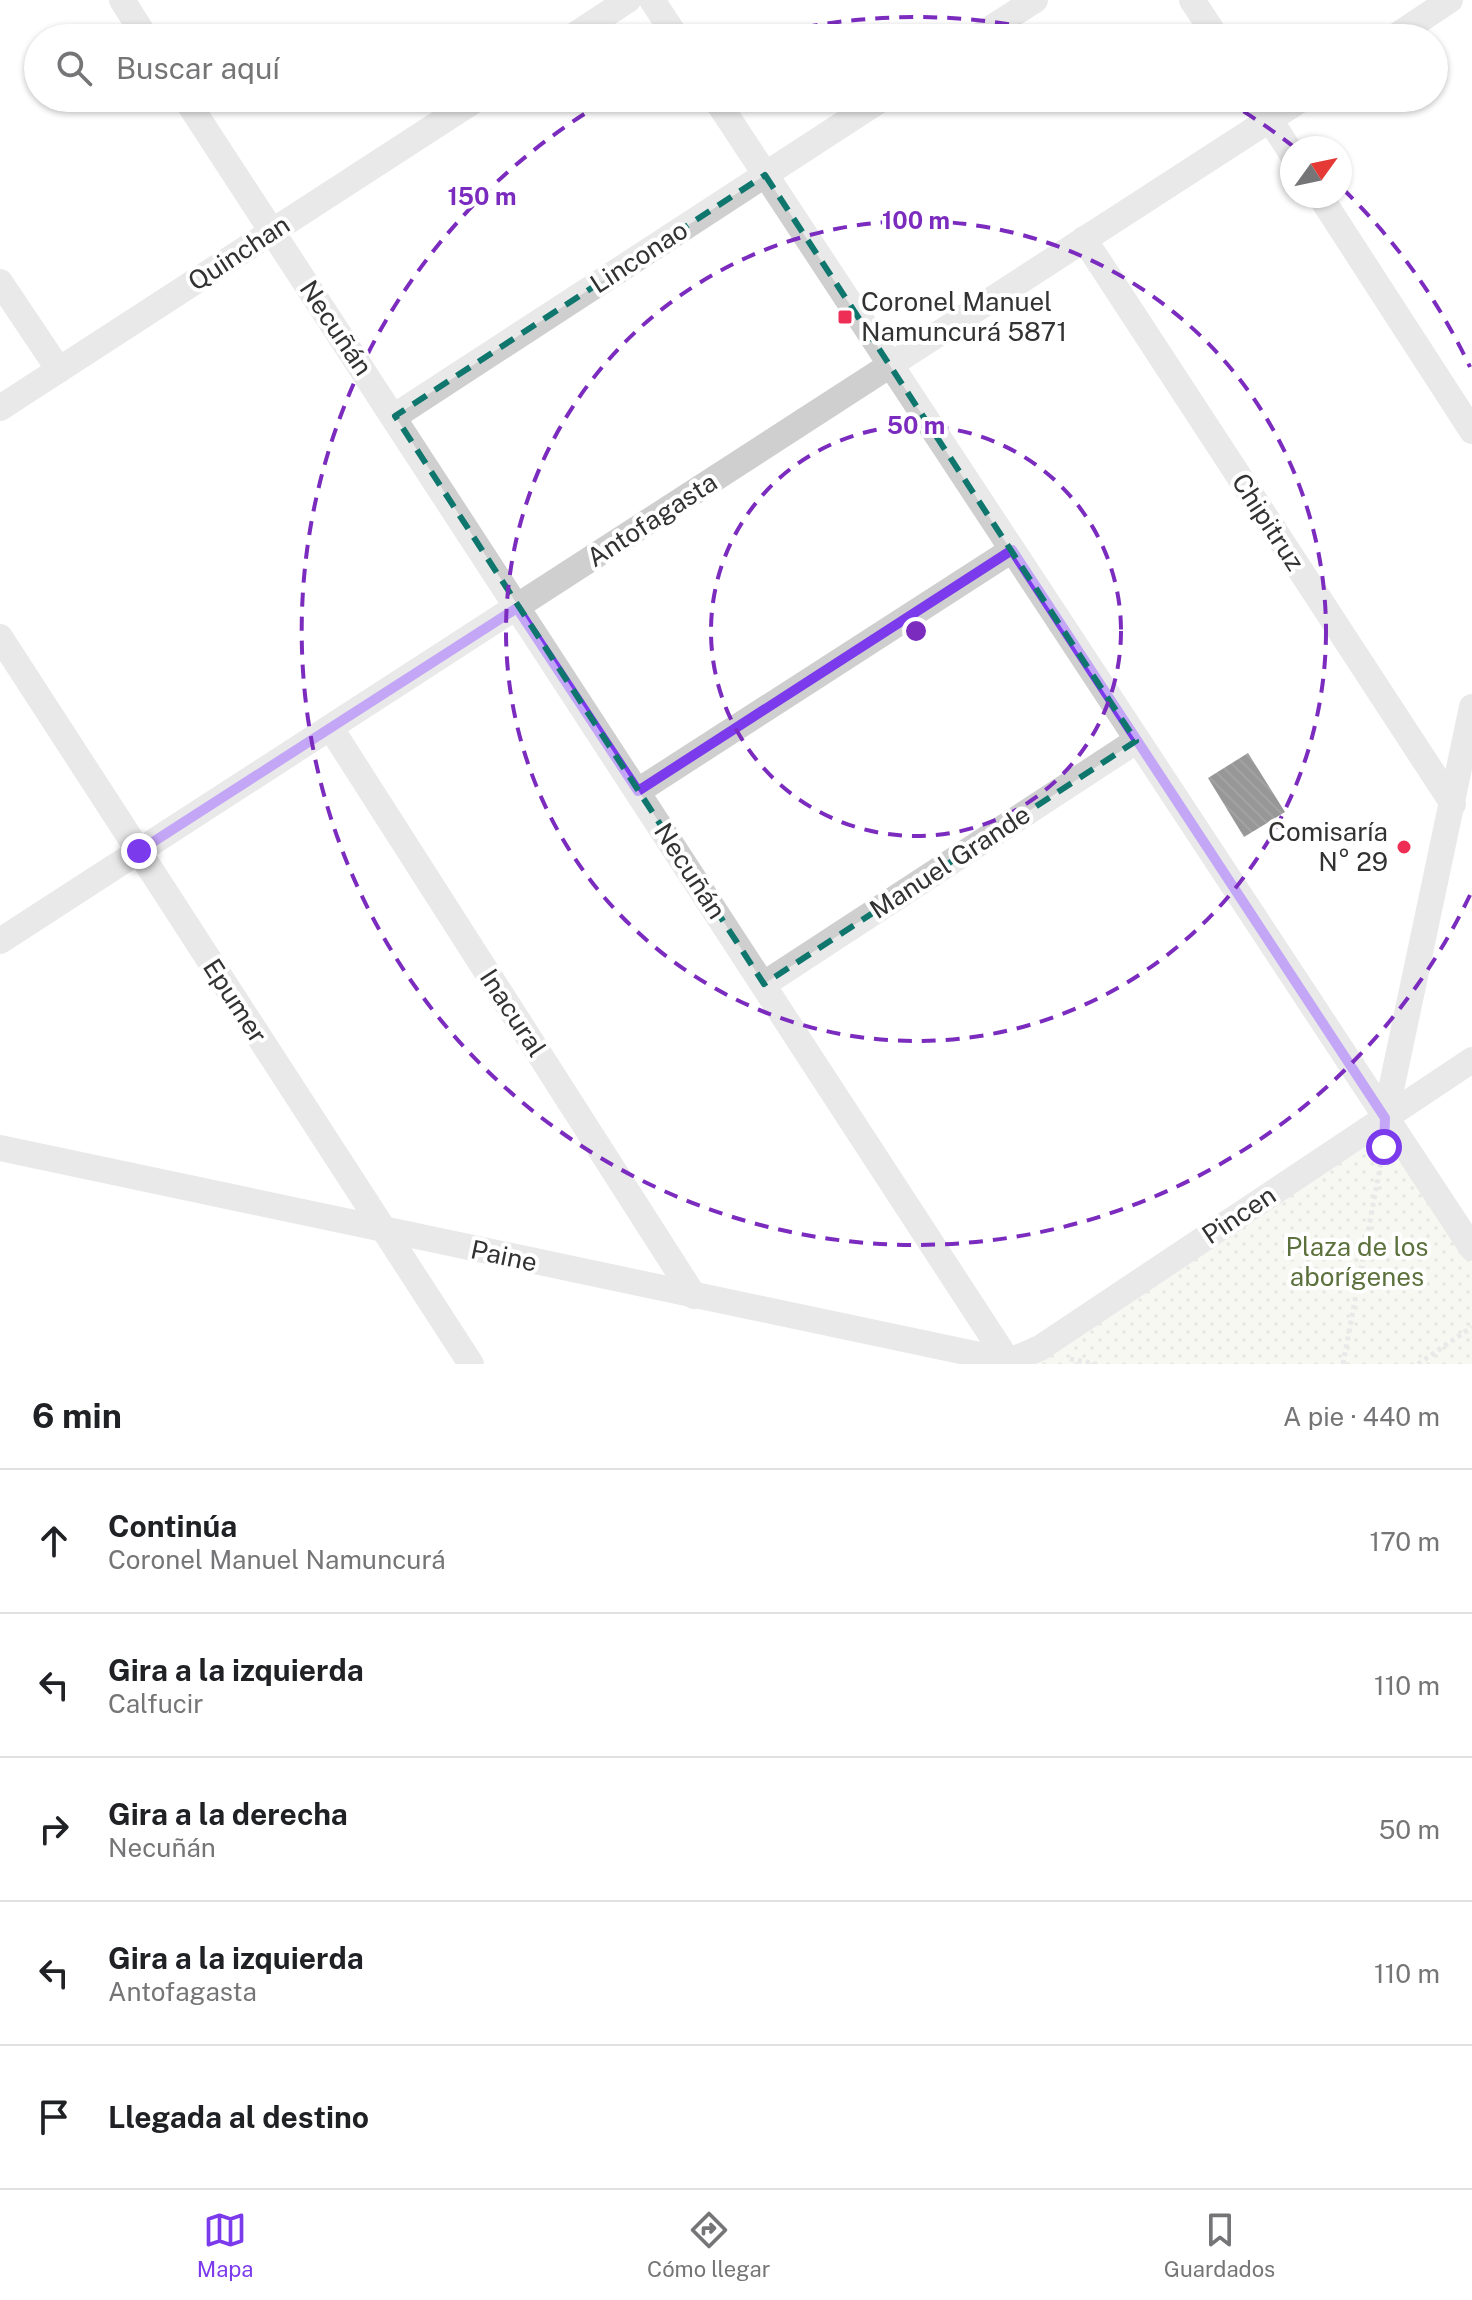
<!DOCTYPE html>
<html lang="es">
<head>
<meta charset="utf-8">
<style>
  :root { --surface:#fff; --page:#f2f2f2; --text:#202124; --muted:#757577; --line:#e0e0e0; --accent:#7c3aed }
  body { margin:0; font-family:"Public Sans",sans-serif; background:var(--page); color:var(--text) }
  .compass { position:absolute; left:1280px; top:136px; width:72px; height:72px; border-radius:50%; background:var(--surface); box-shadow:0 2px 6px #0004; rotate:57deg }
  .stop { position:absolute; width:24px; height:24px; margin:-18px; border:6px solid #7c3aed; border-radius:50%; background:#fff }
  .stop.end { background:#7c3aed; border-color:#fff; box-shadow:0 2px 8px #0008 }
  .list { margin:0; padding:0; list-style:none }
  h2 { display:flex; justify-content:space-between; align-items:center; height:104px; margin:0; padding:0 32px; font-size:34px }
  h2 small { font-size:26px; font-weight:400; color:var(--muted) }
  .list li { display:grid; grid-template-columns:52px 1fr auto; gap:24px; align-items:center; box-sizing:border-box; height:144px; padding:0 32px; border-top:2px solid var(--line) }
  .list b { display:block; font-size:30px; white-space:nowrap }
  .list p { margin:0; font-size:26px; white-space:nowrap; color:var(--muted) }
  .list em { font-size:26px; font-style:normal; color:var(--muted) }
  .icon { flex:none; width:44px; height:44px; fill:none; stroke:currentColor; stroke-width:2; stroke-linecap:round; stroke-linejoin:round }
  .map { position:relative; flex:none; width:1472px; height:1364px; overflow:hidden }
  .search { position:absolute; background:var(--surface); box-shadow:0 2px 6px #0004; left:24px; right:24px; top:24px; height:88px; display:flex; align-items:center; gap:20px; box-sizing:border-box; padding:0 28px; border-radius:44px; color:var(--muted); font-size:30px }
  .sheet { height:824px; background:var(--surface) }
  nav { display:flex; justify-content:space-around; align-items:center; box-sizing:border-box; height:112px; border-top:2px solid var(--line); background:var(--surface); font-size:22px; color:var(--muted) }
  nav a { display:grid; justify-items:center; gap:4px }
  nav .on { color:var(--accent) }
  .map>svg:first-child { display:block }
</style>
</head>
<body>
<div class="map">
<svg width="1472" height="1364" viewBox="0 0 1472 1364">
  <defs>
    <pattern id="grass-dots" width="8" height="8" patternUnits="userSpaceOnUse" patternTransform="scale(2)"><rect width="8" height="8" fill="#eaefe0"/><path d="M2 2h.1M6 6h.1" fill="none" stroke="#c9cdc1" stroke-width="1.8" stroke-linecap="round"/></pattern>
    <pattern id="building-back-hatch" width="6" height="6" patternUnits="userSpaceOnUse" patternTransform="scale(2)"><rect width="6" height="6" fill="#191919"/><path d="M-1 5l2 2M0 0l6 6M5-1l2 2" fill="none" stroke="#323232"/></pattern>
  </defs>
  <rect width="100%" height="100%" fill="#fff"/>
  <path fill="url(#grass-dots)" d="M1385,1118L1472,1248V1364H1010Z"/>
  <path fill="url(#building-back-hatch)" d="M1248,753L1285,812L1244,837L1208,778Z"/>
  <g fill="none" stroke-linecap="round" stroke-linejoin="round">
    <g stroke="#cfcfcf" stroke-width="5" stroke-dasharray="4 4" stroke-linecap="butt">
      <path d="M1070,1359L1097,1364"/>
      <path d="M1343,1364L1382,1157"/>
      <path d="M1418,1364L1472,1327"/>
    </g>
    <g stroke="#cfcfcf" stroke-width="26">
      <path d="M122,0L146,38"/>
      <path d="M652,0L677,38"/>
      <path d="M1192,0L1217,38"/>
      <path d="M570,38L628,0"/>
      <path d="M976,38L1035,0"/>
      <path d="M1393,38L1450,0"/>
      <path d="M185,98L1010,1364"/>
      <path d="M715,98L1472,1248"/>
      <path d="M1256,98L1292,154"/>
      <path d="M1320,196L1472,431"/>
      <path d="M1084,239L1453,804"/>
      <path d="M0,282L59,370"/>
      <path d="M0,408L478,98"/>
      <path d="M395,416L883,98"/>
      <path d="M0,637L471,1364"/>
      <path d="M332,730L694,1296"/>
      <path d="M638,791L1012,550"/>
      <path d="M0,941L1303,98"/>
      <path d="M764,984L1136,741"/>
      <path d="M1385,1118L1472,707"/>
      <path d="M0,1148L1008,1361"/>
      <path d="M1003,1364L1040,1348L1472,1060"/>
    </g>
  </g>
  <g fill="none" stroke-linecap="round" stroke-linejoin="round">
    <path stroke="#7c3aed" stroke-width="10" d="M139,851L517,608L638,791L1012,550L1385,1118L1384,1147"/>
  </g>
  <path d="M0 0H1472V1364H0ZM765,175L1136,741L764,984L395,416Z" fill="#fff" fill-opacity=".55" fill-rule="evenodd"/>
  <path fill="none" stroke="#0f766e" stroke-width="6" stroke-dasharray="16 10" stroke-linejoin="round" d="M765,175L1136,741L764,984L395,416Z"/>
  <g fill="none" stroke="#7b2cbf" stroke-width="4" stroke-dasharray="14 10">
    <circle cx="916" cy="631" r="205"/>
    <circle cx="916" cy="631" r="410"/>
    <path d="M1470 895A614 614 0 1 1 609 99M757 38A614 614 0 0 1 1075 38M1223 99A614 614 0 0 1 1294 147M1343 189A614 614 0 0 1 1470 367"/>
  </g>
  <g fill="#ef2e56" stroke="#fff" stroke-width="3">
    <rect x="837" y="309" width="16" height="16" rx="4"/>
    <circle cx="1404" cy="847" r="8"/>
  </g>
  <g text-anchor="middle" stroke-width="8" stroke-linejoin="round" paint-order="stroke">
    <g font-size="26" fill="#323232" stroke="#fff">
      <text transform="translate(239 253) rotate(-33)" y="9">Quinchan</text>
      <text transform="translate(639 257) rotate(-33)" y="9">Linconao</text>
      <text transform="translate(336 328) rotate(56)" y="9">Necuñán</text>
      <text transform="translate(652 520) rotate(-33)" y="9">Antofagasta</text>
      <text transform="translate(1268 522) rotate(57)" y="9">Chipitruz</text>
      <text transform="translate(950 862) rotate(-33)" y="9">Manuel Grande</text>
      <text transform="translate(690 871) rotate(57)" y="9">Necuñán</text>
      <text transform="translate(235 1001) rotate(57)" y="9">Epumer</text>
      <text transform="translate(513 1013) rotate(57)" y="9">Inacural</text>
      <text transform="translate(1239 1215) rotate(-34)" y="9">Pincen</text>
      <text transform="translate(504 1256) rotate(12)" y="9">Paine</text>
    </g>
    <g font-size="26" fill="#323232" stroke="#fff" text-anchor="start">
      <text x="861" y="311">Coronel Manuel<tspan x="861" dy="30">Namuncurá 5871</tspan></text>
      <text x="1388" y="841" text-anchor="end">Comisaría<tspan x="1388" dy="30">N° 29</tspan></text>
    </g>
    <g font-size="26" fill="#5c713c" stroke="#fff">
      <text x="1357" y="1256">Plaza de los<tspan x="1357" dy="30">aborígenes</tspan></text>
    </g>
  </g>
  <circle cx="916" cy="631" r="12" fill="#7b2cbf" stroke="#fff" stroke-width="4"/>
  <g font-size="24" text-anchor="middle" font-weight="bold" fill="#7b2cbf" stroke="#fff" stroke-width="8" stroke-linejoin="round" paint-order="stroke">
    <text x="482" y="205">150 m</text>
    <text x="916" y="229">100 m</text>
    <text x="916" y="434">50 m</text>
  </g>
</svg>
<svg class="compass" viewBox="-18 -18 36 36"><path d="M0-13l5 13h-10z" fill="#e53935"/><path d="M0 13l5-13h-10z" fill="#757577"/></svg>
<div class="stop" style="left:1384px;top:1147px"></div>
<div class="stop end" style="left:139px;top:851px"></div>
<div class="search"><svg class="icon" aria-label="search" viewBox="0 0 24 24"><circle cx="10" cy="10" r="6"/><path d="M15 15l6 6"/></svg>Buscar aquí</div>
</div>
<section class="sheet">
<h2>6 min<small>A pie · 440 m</small></h2>
<ul class="list">
<li><svg class="icon" aria-label="ahead" viewBox="0 0 24 24"><path d="M12 20V5M6 11l6-6 6 6"/></svg><div><b>Continúa</b><p>Coronel Manuel Namuncurá</p></div><em>170 m</em></li>
<li><svg class="icon" aria-label="left" viewBox="0 0 24 24"><path d="M17 20v-9H6M10 6l-5 5 5 5"/></svg><div><b>Gira a la izquierda</b><p>Calfucir</p></div><em>110 m</em></li>
<li><svg class="icon" aria-label="right" viewBox="0 0 24 24"><path d="M7 20v-9h11M14 6l5 5-5 5"/></svg><div><b>Gira a la derecha</b><p>Necuñán</p></div><em>50 m</em></li>
<li><svg class="icon" aria-label="left" viewBox="0 0 24 24"><path d="M17 20v-9H6M10 6l-5 5 5 5"/></svg><div><b>Gira a la izquierda</b><p>Antofagasta</p></div><em>110 m</em></li>
<li><svg class="icon" aria-label="arrive" viewBox="0 0 24 24"><path d="M6 21V4h12l-3 4 3 4H6"/></svg><div><b>Llegada al destino</b></div></li>
</ul>
</section>
<nav>
<a class="on"><svg class="icon" aria-label="map" viewBox="0 0 24 24"><path d="M3 6l6-2 6 2 6-2v14l-6 2-6-2-6 2zM9 4v14M15 6v14"/></svg>Mapa</a>
<a><svg class="icon" aria-label="directions" viewBox="0 0 24 24"><path d="M12 3l9 9-9 9-9-9zM9 14v-3h6M13 9l2 2-2 2"/></svg>Cómo llegar</a>
<a><svg class="icon" aria-label="saved" viewBox="0 0 24 24"><path d="M7 4h10v16l-5-4-5 4z"/></svg>Guardados</a>
</nav>
</body>
</html>
